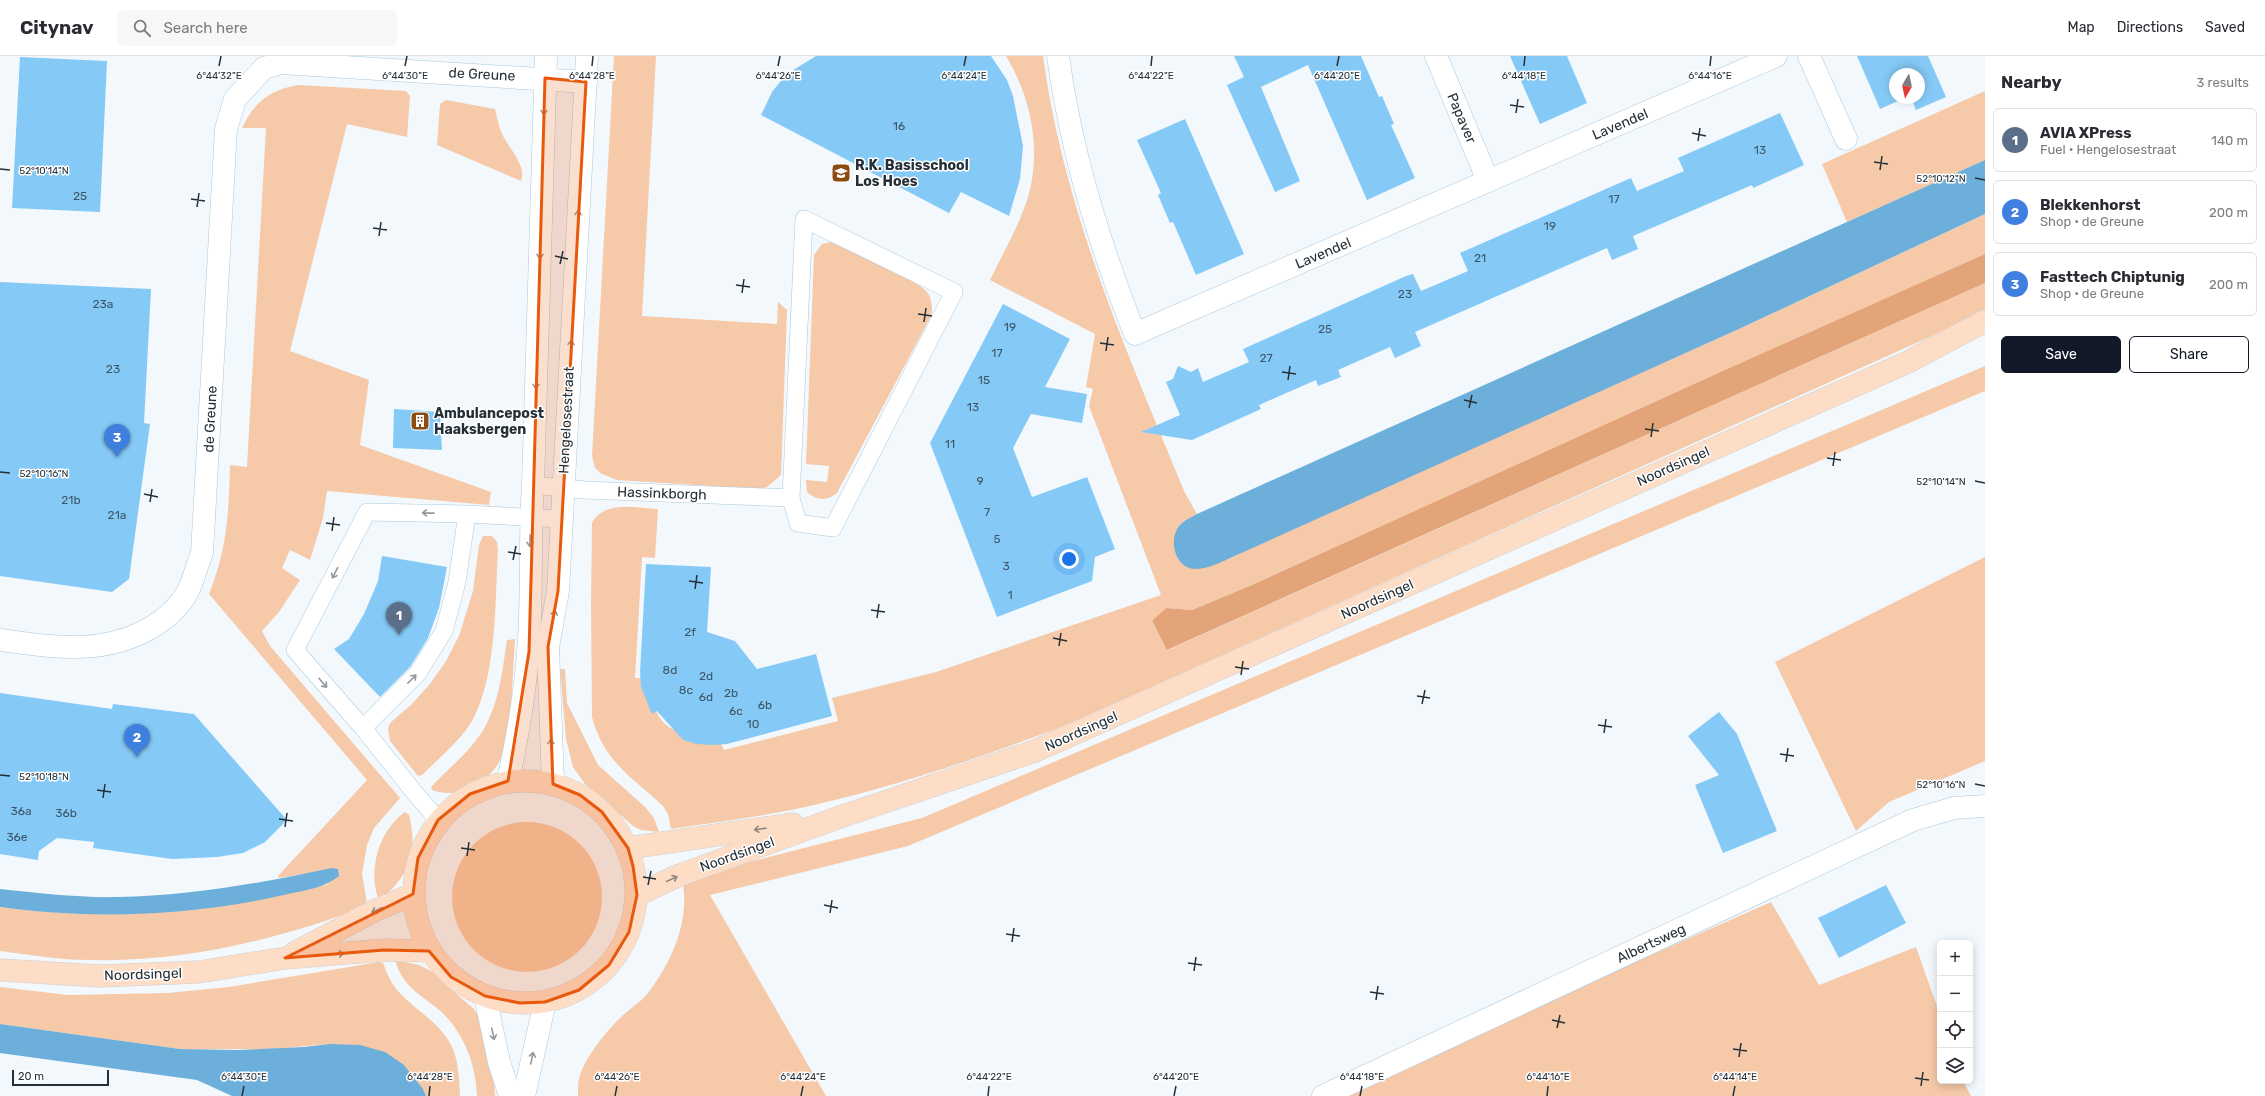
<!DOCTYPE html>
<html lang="en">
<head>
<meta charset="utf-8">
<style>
  :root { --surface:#fff; --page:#f7f7f7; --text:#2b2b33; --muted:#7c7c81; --line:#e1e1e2; --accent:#111827 }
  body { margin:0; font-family:Rubik,sans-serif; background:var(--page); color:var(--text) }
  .controls { position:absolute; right:12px; bottom:12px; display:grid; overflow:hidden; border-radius:6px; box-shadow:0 2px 10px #0003 }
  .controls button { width:36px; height:36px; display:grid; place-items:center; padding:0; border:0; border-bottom:1px solid var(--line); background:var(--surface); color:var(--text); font:20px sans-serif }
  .compass { position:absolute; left:1889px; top:12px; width:36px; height:36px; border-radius:50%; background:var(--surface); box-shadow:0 2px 10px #0003; rotate:189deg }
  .scale { position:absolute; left:12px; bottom:10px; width:97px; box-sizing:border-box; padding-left:4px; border:2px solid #253038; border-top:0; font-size:11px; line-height:14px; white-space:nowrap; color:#253038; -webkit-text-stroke:3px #fff; paint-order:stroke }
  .you { position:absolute; left:1069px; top:503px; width:14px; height:14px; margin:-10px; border:3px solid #fff; border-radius:50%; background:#1a73e8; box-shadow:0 0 0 6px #1a73e833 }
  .badge { display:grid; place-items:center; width:26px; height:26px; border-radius:50%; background:var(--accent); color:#fff; font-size:13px; font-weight:700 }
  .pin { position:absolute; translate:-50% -33px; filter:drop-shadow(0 1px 2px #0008) }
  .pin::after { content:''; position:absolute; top:21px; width:14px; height:12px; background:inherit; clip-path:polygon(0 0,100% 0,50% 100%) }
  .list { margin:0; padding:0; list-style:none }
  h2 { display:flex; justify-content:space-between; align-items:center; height:52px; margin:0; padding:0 16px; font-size:17px }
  h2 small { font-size:13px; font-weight:400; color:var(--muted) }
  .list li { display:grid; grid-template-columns:26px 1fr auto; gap:12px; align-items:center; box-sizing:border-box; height:64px; margin:0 8px 8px; padding:0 8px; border:1px solid var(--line); border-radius:6px }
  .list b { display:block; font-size:15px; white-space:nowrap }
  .list p { margin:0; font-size:13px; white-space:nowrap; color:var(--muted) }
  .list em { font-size:13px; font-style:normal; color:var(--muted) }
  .actions { display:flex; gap:8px; padding:12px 16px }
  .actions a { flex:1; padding:9px 0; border:1px solid var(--accent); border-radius:6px; text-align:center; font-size:14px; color:var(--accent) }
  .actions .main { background:var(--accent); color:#fff }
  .icon { flex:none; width:22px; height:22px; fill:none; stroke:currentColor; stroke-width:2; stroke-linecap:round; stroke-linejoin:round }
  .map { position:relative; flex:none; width:1985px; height:1040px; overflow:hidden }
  header { display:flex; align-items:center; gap:24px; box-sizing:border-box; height:56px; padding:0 20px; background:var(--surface); border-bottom:1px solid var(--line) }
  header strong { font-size:19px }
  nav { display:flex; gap:22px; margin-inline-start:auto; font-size:14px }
  .search { width:280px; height:36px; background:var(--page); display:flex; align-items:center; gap:10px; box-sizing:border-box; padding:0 14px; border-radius:6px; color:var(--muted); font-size:15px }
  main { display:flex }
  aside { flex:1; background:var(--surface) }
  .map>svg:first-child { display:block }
</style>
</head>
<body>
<header>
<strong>Citynav</strong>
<div class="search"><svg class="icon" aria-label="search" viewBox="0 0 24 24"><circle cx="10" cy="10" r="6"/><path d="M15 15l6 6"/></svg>Search here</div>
<nav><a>Map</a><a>Directions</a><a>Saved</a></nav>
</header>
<main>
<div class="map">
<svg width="1985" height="1040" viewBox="0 0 1985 1040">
  <rect width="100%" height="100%" fill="#f2f8fc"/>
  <g fill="#f6c9a9">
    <path d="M614,0H656L642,260L777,268L778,246L787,254L781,419L767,431L759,433L617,424L602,418L595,412L592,400Z"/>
    <path d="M1006,0H1043C1064,155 1126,294 1185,437L1197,458L1179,469L1203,512L1741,272L1985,158V198L1252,529L1192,554L1166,552L1152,566L1168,594L1985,227V256L1072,667C980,702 887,734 791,754C751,762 711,767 671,773L668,758L663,750C631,720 604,706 592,661L591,549L592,467C604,444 636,452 658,453L655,502L642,501L635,622H647C657,677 670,676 720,684L724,694L838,665L832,642L936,616L1161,539L1089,350L1093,333L1086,331L1095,278L990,224C1003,197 1019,170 1028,141C1042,94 1031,41 1006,0Z"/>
    <path d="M299,29L406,35L410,40L407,81L347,68L290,295L369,324L360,389L491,436L489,449L327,435L323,462L310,504L290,494L282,512L300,524L279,556L262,575L270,590L400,742L374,772L367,789L362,818L367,847L365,851C276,884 186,906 90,904C60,904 30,899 0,895V851C110,866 221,854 329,828L304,818L279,822L278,820L367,724L209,538C227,494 229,456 230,409L247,411L266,72H242C254,46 271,33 299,29Z"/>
    <path d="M1985,35V104L1847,166L1822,108Z"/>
    <path d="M446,44L495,53C497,62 499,72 503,80C509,92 527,110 521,125L437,89L440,48Z"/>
    <path d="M830,186L838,188C857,197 916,223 927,236C932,243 933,252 931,260L837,437C827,445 817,445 807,436L806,424L827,426L829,410L806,408L814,199L822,188Z"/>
    <path d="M1985,310V335L908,790L710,839L826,1040H578C578,1034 578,1027 579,1022C585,1002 602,981 616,966C626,955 639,948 648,937C672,906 691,863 682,823L922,762Z"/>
    <path d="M483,480H492L497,486L498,493C495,545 497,620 472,665C460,685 439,702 422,719L418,720L390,685L388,673L390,667L411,649L430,628L446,605L459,580L473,535L479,489Z"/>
    <path d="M1985,501V705L1889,746L1856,775L1775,606Z"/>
    <path d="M515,583L509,685C499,717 469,747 432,734L431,731C447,714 467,698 480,679C499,651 502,617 507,584Z"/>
    <path d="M560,613H565L567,647L598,709L645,751L654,762L659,776L641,774L633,770L585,728L573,711L566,683Z"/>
    <path d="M405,756L409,759C418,795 410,819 381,843L378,842C368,813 379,774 405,756Z"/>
    <circle cx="527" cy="841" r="75"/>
    <path d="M1771,846L1819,929L1916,891L1940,959V1025H1963L1971,1040H1349L1642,903Z"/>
    <path d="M395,904L419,909L435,917L445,928L474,953L482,966L493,1009L495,1040H477C476,1008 463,974 438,953C419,938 402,929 395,904Z"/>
    <path d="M379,906L383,907C387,917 391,928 399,936C416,955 441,967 452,991C459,1006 459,1024 460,1040H426L423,1033L329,988L272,993H180L0,968V931L68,939L168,937L229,931Z"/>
  </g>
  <path fill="#e2a478" d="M1985,198V227L1167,594L1152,565L1166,552L1192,554L1252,529L1712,320Z"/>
  <g fill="#6bafda">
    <path d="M1985,104V158L1741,272L1239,498C1226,503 1204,517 1189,512C1174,506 1169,483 1179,470C1183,465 1192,461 1197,458Z"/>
    <path d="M332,812L338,813L339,820C324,832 306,834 288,838C195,860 94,864 0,851V833C39,837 79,842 118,841C189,840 262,827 332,812Z"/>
    <path d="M0,968L180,993L239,994L304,991L329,988L360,989L385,996L404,1009L423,1033L426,1040H232L197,1024L0,997Z"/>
  </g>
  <g fill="#85caf6">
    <path d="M816,0H991L1007,24L1013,40L1023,90L1020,123L1009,160L961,136L949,157L761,59L772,36L780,26L795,13Z"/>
    <path d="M1234,0H1361L1379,41L1382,40L1394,68L1391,69L1415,122L1367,144L1308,9L1261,31L1300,125L1275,136L1227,29L1244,21Z"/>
    <path d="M1510,0H1567L1587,47L1540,68Z"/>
    <path d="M1857,0H1928L1946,41L1916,54L1911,42H1919V18H1895V42H1905L1880,53Z"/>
    <path d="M20,1L107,5L100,156L12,152Z"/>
    <path d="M1780,57L1804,109L1753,132L1752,129L1633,180L1638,193L1612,204L1607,192L1415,276L1421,290L1395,302L1390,291L1338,314L1341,321L1318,330L1316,324L1259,349L1261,353L1192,384L1141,376L1180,359L1166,326L1173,323L1178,310L1191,316L1198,312L1203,326L1249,306L1243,293L1406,220L1413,218L1421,235L1468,215L1460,197L1631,122L1637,135L1684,115L1678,102Z"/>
    <path d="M1185,63L1244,198L1196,219L1173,166L1170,167L1158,139L1161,137L1137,84Z"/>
    <path d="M0,226L151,233L144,367L150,368L129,523L112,536L0,520Z"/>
    <path d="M1003,248L1070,283L1045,331L1087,338L1082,367L1031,358L1013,392L1032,441L1087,421L1115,493L1095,501L1092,525L997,561L930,387Z"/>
    <path d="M394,353L440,356L442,394L393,392Z"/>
    <path d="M382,500L447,511L439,552L428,582L410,611L380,641L334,593L349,583L364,558L378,525Z"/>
    <path d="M646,508L711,511L707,576L735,585L757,613L816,598L832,660L727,688L712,689L697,688L683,684L657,655L652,658L641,631L640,616Z"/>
    <path d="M0,637L112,653L113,648L194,658L287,764L265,786L243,797L217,801L172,803L93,792L94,786L57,782L39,795L38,804L0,798Z"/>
    <path d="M1719,656L1737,678L1777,775L1723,797L1695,729L1719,719L1688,680Z"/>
    <path d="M1886,829L1906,867L1839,902L1818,862Z"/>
  </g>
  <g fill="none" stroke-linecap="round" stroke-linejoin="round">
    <g stroke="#abc9de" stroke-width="18">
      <g id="lane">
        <path d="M804,163L954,236L833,472L798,467L791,442Z"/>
        <path d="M533,429L585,434L791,442"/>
        <path d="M467,458L457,526L444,575L418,617L363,672L295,594L367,456L467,458L561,463"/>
        <path d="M363,672L414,736L438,764"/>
      </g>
    </g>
    <g stroke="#abc9de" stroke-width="23">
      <g id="street">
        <path d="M1058,0C1071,96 1099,188 1135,278L1776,0"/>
        <path d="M1436,0L1488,125"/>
        <path d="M1809,0L1846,83"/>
        <path d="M281,7L586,26"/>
        <path d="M0,584C54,591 103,600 152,571C167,562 180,550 188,535C194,523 197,509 202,497L226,73L235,43L264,12L281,7L278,0"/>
        <path d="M1323,1040L1913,764L1954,752L1985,750"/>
      </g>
    </g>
    <g stroke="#abc9de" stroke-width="23">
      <g id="secondary">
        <path d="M508,725C517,683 525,640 528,596C533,541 529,485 533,429L546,0"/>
        <path d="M553,728L548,591L558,535L587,0"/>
        <path d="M485,940L499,1006L510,1040"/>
        <path d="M524,1040L545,946"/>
      </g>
    </g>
    <g stroke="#cfd1d3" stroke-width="23">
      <g id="primary">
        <circle cx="525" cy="836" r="111"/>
        <path d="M628,792L793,768"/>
        <path d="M637,839L677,820L840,761L1035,695L1908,306L1985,265"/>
        <path d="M294,897L374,855L413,838"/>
        <path d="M0,914L99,920L199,916L285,902L384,894L429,895"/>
      </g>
    </g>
    <use href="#lane" stroke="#fff" stroke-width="17"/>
    <use href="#street" stroke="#fff" stroke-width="22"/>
    <use href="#secondary" stroke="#fff" stroke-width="22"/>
    <use href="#primary" stroke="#fdddc6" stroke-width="22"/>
  </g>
  <defs><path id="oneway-shaft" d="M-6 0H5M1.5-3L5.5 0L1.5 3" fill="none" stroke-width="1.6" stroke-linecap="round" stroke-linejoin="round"/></defs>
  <g stroke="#92989c">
    <use href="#oneway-shaft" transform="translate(544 53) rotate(92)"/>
    <use href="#oneway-shaft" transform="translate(578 160) rotate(-87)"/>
    <use href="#oneway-shaft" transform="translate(540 197) rotate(92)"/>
    <use href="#oneway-shaft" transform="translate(571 290) rotate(-87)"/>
    <use href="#oneway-shaft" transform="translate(536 327) rotate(92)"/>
    <use href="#oneway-shaft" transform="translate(428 457) rotate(-179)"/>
    <use href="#oneway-shaft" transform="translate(530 485) rotate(91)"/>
    <use href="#oneway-shaft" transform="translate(335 517) rotate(117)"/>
    <use href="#oneway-shaft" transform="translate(554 560) rotate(-79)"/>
    <use href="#oneway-shaft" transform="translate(412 623) rotate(-45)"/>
    <use href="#oneway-shaft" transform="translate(323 627) rotate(49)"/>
    <use href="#oneway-shaft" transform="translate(551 689) rotate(-92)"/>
    <use href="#oneway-shaft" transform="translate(493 978) rotate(78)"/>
    <use href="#oneway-shaft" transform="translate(532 1002) rotate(-78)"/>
  </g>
  <g stroke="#91867f">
    <use href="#oneway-shaft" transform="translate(760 773) rotate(172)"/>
    <use href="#oneway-shaft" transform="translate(672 823) rotate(-25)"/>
    <use href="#oneway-shaft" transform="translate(377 854) rotate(155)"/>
    <use href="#oneway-shaft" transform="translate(338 898) rotate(-5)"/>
  </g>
  <path fill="#e8590c" fill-opacity="0.2" stroke="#e8590c" stroke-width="3" stroke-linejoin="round" d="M545,22L586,26L558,535L548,591L553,728L580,739L602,756L628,792L633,810L637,839L629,876L609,909L579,934L545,946L520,947L485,940L451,921L429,895L384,894L285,902L413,838L418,802L438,764L470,738L508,725L529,596Z"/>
  <path fill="none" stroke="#253038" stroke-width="1.5" d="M219,10L221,0M405,10L407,0M592,10L593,0M778,10L780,0M964,10L966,0M1151,10L1152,0M1337,10L1339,0M1524,10L1525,0M1710,10L1711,0M1510,49L1524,51M1516,57L1518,43M1692,77L1706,80M1698,85L1700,72M1874,106L1888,108M0,113L10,114M1880,114L1882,100M1975,122L1985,124M191,143L205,145M197,151L199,137M373,172L387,174M379,180L381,166M555,200L568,203M560,208L563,195M736,229L750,231M742,237L744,223M918,258L932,260M924,266L926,252M1100,287L1114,289M1106,295L1108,281M1282,316L1296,318M1288,324L1290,310M1464,344L1477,347M1469,352L1472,339M1645,373L1659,375M1651,381L1653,367M1827,402L1841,404M1833,410L1835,396M0,416L10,417M1975,425L1985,427M144,438L158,441M150,446L152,433M326,467L340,469M332,475L334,461M508,496L521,498M513,504L516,490M689,525L703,527M695,533L697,519M871,554L885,556M877,562L879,548M1053,582L1067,585M1059,590L1061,577M1235,611L1249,613M1241,619L1243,605M1417,640L1430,642M1422,648L1425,634M1598,669L1612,671M1604,677L1606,663M1780,698L1794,700M1786,706L1788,692M0,719L10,720M1975,728L1985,730M97,734L111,736M103,742L105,728M279,763L293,765M285,771L287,757M461,792L475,794M467,800L469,786M643,821L656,823M648,829L651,815M824,849L838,852M830,857L832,844M1006,878L1020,880M1012,886L1014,872M1188,907L1202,909M1194,915L1196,901M1370,936L1384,938M1376,944L1378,930M1552,964L1565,967M1557,972L1560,959M1733,993L1747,995M1739,1001L1741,987M1915,1022L1929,1024M1921,1030L1923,1016M242,1040L244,1030M429,1040L430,1030M615,1040L617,1030M801,1040L803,1030M988,1040L989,1030M1174,1040L1176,1030M1360,1040L1362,1030M1547,1040L1548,1030M1733,1040L1735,1030"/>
  <defs>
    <g id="school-square" transform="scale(1)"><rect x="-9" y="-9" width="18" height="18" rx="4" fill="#8b4c13" stroke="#fff"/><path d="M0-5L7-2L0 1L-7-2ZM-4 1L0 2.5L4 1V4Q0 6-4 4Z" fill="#fff"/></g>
    <g id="building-square" transform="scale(1)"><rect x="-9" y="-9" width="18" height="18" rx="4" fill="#8b4c13" stroke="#fff"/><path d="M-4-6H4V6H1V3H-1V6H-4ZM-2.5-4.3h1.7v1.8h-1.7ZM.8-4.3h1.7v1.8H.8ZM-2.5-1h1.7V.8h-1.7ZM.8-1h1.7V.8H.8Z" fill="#fff"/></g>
  </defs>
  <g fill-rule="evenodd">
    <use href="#school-square" x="841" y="117"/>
    <use href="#building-square" x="420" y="365"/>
  </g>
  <g text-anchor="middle" stroke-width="3" stroke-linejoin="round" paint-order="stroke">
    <g font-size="12" fill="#3d5668">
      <text x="899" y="74">16</text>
      <text x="1760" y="98">13</text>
      <text x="80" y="144">25</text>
      <text x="1614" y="147">17</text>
      <text x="1550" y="174">19</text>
      <text x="1480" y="206">21</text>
      <text x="1405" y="242">23</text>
      <text x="103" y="252">23a</text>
      <text x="1010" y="275">19</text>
      <text x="1325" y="277">25</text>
      <text x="997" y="301">17</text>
      <text x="1266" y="306">27</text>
      <text x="113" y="317">23</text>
      <text x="984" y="328">15</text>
      <text x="973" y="355">13</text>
      <text x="950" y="392">11</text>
      <text x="980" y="429">9</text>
      <text x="71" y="448">21b</text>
      <text x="987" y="460">7</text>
      <text x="117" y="463">21a</text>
      <text x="997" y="487">5</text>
      <text x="1006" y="514">3</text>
      <text x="1010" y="543">1</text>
      <text x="690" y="580">2f</text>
      <text x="670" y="618">8d</text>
      <text x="706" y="624">2d</text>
      <text x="686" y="638">8c</text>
      <text x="731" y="641">2b</text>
      <text x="706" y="645">6d</text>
      <text x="765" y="653">6b</text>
      <text x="736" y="659">6c</text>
      <text x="753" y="672">10</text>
      <text x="21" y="759">36a</text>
      <text x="66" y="761">36b</text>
      <text x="17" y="785">36e</text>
    </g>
    <g font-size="14" fill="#253038" stroke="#fff">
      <text transform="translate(482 18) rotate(3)" y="5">de Greune</text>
      <text transform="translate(1462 62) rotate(67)" y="5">Papaver</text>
      <text transform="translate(1620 68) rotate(-23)" y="5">Lavendel</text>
      <text transform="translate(1323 197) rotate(-23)" y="5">Lavendel</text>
      <text transform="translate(210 363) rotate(-87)" y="5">de Greune</text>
      <text transform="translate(566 364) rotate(-87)" y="5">Hengelosestraat</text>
      <text transform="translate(1673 410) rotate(-24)" y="5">Noordsingel</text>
      <text transform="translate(662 437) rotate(2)" y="5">Hassinkborgh</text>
      <text transform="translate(1377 543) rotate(-24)" y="5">Noordsingel</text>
      <text transform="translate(1081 675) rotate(-24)" y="5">Noordsingel</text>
      <text transform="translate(737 798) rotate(-20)" y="5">Noordsingel</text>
      <text transform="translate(1651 887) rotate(-25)" y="5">Albertsweg</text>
      <text transform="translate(143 918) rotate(-2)" y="5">Noordsingel</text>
    </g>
    <g font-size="14" font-weight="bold" fill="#253038" stroke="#fff" text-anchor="start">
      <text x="855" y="114">R.K. Basisschool<tspan x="855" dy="16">Los Hoes</tspan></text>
      <text x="434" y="362">Ambulancepost<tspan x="434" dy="16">Haaksbergen</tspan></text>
    </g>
  </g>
  <g font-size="10" text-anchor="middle" fill="#253038" stroke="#fff" stroke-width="3" stroke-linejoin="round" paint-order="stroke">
    <text x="219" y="23">6°44'32"E</text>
    <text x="405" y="23">6°44'30"E</text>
    <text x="592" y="23">6°44'28"E</text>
    <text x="778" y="23">6°44'26"E</text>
    <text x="964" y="23">6°44'24"E</text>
    <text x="1151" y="23">6°44'22"E</text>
    <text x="1337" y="23">6°44'20"E</text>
    <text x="1524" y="23">6°44'18"E</text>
    <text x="1710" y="23">6°44'16"E</text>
    <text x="44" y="118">52°10'14"N</text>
    <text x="1941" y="126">52°10'12"N</text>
    <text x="44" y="421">52°10'16"N</text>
    <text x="1941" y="429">52°10'14"N</text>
    <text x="44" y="724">52°10'18"N</text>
    <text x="1941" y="732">52°10'16"N</text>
    <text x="244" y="1024">6°44'30"E</text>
    <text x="430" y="1024">6°44'28"E</text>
    <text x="617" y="1024">6°44'26"E</text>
    <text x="803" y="1024">6°44'24"E</text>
    <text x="989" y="1024">6°44'22"E</text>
    <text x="1176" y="1024">6°44'20"E</text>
    <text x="1362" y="1024">6°44'18"E</text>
    <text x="1548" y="1024">6°44'16"E</text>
    <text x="1735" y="1024">6°44'14"E</text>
  </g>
</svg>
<div class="controls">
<button>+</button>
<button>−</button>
<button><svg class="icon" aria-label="locate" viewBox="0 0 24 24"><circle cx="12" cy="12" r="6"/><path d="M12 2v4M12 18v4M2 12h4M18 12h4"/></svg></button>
<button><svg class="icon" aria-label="layers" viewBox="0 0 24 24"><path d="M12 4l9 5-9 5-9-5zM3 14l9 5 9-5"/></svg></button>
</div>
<svg class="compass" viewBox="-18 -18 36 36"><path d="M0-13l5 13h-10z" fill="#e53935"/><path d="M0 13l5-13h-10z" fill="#7c7c81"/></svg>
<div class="scale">20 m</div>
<div class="you"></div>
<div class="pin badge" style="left:399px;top:579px;background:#5c6f8a">1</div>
<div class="pin badge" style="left:137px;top:701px;background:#3f7fe0">2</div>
<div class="pin badge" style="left:117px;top:401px;background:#3f7fe0">3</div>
</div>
<aside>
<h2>Nearby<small>3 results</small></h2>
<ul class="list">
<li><span class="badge" style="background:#5c6f8a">1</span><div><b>AVIA XPress</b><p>Fuel · Hengelosestraat</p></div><em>140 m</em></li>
<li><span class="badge" style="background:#3f7fe0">2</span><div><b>Blekkenhorst</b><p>Shop · de Greune</p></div><em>200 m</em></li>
<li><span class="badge" style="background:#3f7fe0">3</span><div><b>Fasttech Chiptunig</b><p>Shop · de Greune</p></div><em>200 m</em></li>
</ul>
<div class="actions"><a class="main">Save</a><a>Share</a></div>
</aside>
</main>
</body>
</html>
